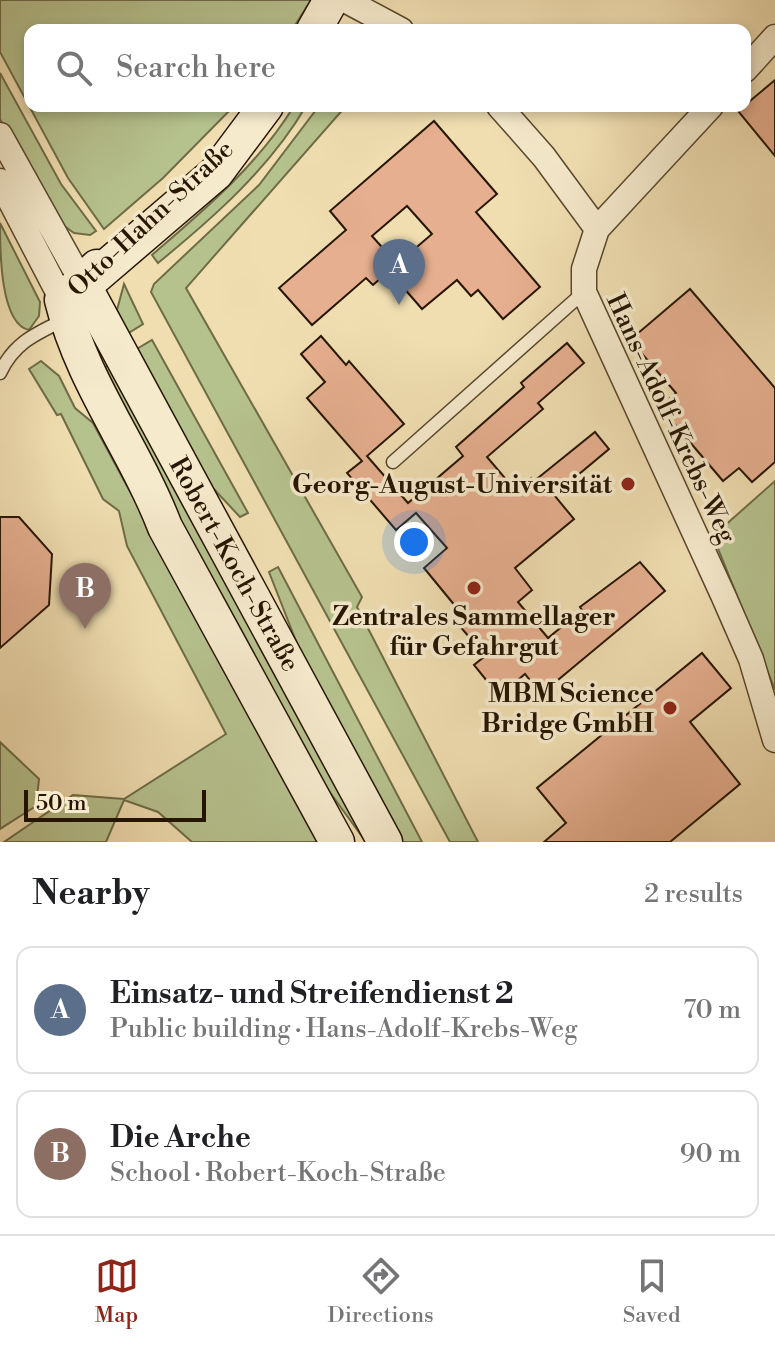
<!DOCTYPE html>
<html lang="en">
<head>
<meta charset="utf-8">
<style>
  :root { --surface:#fff; --page:#f6f6f6; --text:#202124; --muted:#757577; --line:#e0e0e0; --accent:#8f2418 }
  body { margin:0; font-family:"Libre Bodoni",serif; background:var(--page); color:var(--text) }
  .scale { position:absolute; left:24px; bottom:20px; width:182px; box-sizing:border-box; padding-left:8px; border:4px solid #261500; border-top:0; font-size:22px; line-height:28px; white-space:nowrap; color:#261500; -webkit-text-stroke:6px #f5eacc; paint-order:stroke }
  .you { position:absolute; left:414px; top:542px; width:28px; height:28px; margin:-20px; border:6px solid #fff; border-radius:50%; background:#1a73e8; box-shadow:0 0 0 12px #1a73e833 }
  .badge { display:grid; place-items:center; width:52px; height:52px; border-radius:50%; background:var(--accent); color:#fff; font-size:26px; font-weight:700 }
  .pin { position:absolute; translate:-50% -66px; filter:drop-shadow(0 2px 4px #0008) }
  .pin::after { content:''; position:absolute; top:42px; width:28px; height:24px; background:inherit; clip-path:polygon(0 0,100% 0,50% 100%) }
  .list { margin:0; padding:0; list-style:none }
  h2 { display:flex; justify-content:space-between; align-items:center; height:104px; margin:0; padding:0 32px; font-size:34px }
  h2 small { font-size:26px; font-weight:400; color:var(--muted) }
  .list li { display:grid; grid-template-columns:52px 1fr auto; gap:24px; align-items:center; box-sizing:border-box; height:128px; margin:0 16px 16px; padding:0 16px; border:2px solid var(--line); border-radius:16px }
  .list b { display:block; font-size:30px; white-space:nowrap }
  .list p { margin:0; font-size:26px; white-space:nowrap; color:var(--muted) }
  .list em { font-size:26px; font-style:normal; color:var(--muted) }
  .icon { flex:none; width:44px; height:44px; fill:none; stroke:currentColor; stroke-width:2; stroke-linecap:round; stroke-linejoin:round }
  .map { position:relative; flex:none; width:775px; height:842px; overflow:hidden }
  .search { position:absolute; background:var(--surface); box-shadow:0 4px 12px #0003; left:24px; right:24px; top:24px; height:88px; display:flex; align-items:center; gap:20px; box-sizing:border-box; padding:0 28px; border-radius:16px; color:var(--muted); font-size:30px }
  .sheet { height:392px; background:var(--surface) }
  nav { display:flex; justify-content:space-around; align-items:center; box-sizing:border-box; height:112px; border-top:2px solid var(--line); background:var(--surface); font-size:22px; color:var(--muted) }
  nav a { display:grid; justify-items:center; gap:4px }
  nav .on { color:var(--accent) }
  .map>svg:first-child { display:block }
</style>
</head>
<body>
<div class="map">
<svg width="775" height="842" viewBox="0 0 775 842">
  <rect width="100%" height="100%" fill="#f0deb1"/>
  <filter id="stains"><feTurbulence type="fractalNoise" baseFrequency=".0025" numOctaves="4"/><feColorMatrix values="0 0 0 0 .2 0 0 0 0 .09 0 0 0 0 .02 0 0 0 .5 -.17"/></filter>
  <radialGradient id="worn" r=".72"><stop offset=".6" stop-color="#630" stop-opacity="0"/><stop offset="1" stop-color="#630" stop-opacity=".3"/></radialGradient>
  <g fill="#b6c28e" stroke="#6e6c47" stroke-width="2">
    <path d="M0,0H311L292,30H30V106H234L163,178L104,229L68,178L0,52Z"/>
    <path d="M0,73L61,184L96,231L90,235L74,233L52,217L0,119Z"/>
    <path d="M294,106H306C270,168 213,218 158,263L152,255C204,210 258,165 294,106Z"/>
    <path d="M319,106H346L186,288L362,597L357,607L478,842H450L151,292L154,284L259,185Z"/>
    <path d="M0,223L40,302L39,316L29,330C0,324 0,250 0,223Z"/>
    <path d="M124,284L143,324L127,334L117,310Z"/>
    <path d="M152,340L248,513L240,517L211,486L135,350Z"/>
    <path d="M41,361L59,376L75,408L93,423L319,842H192L158,812L124,800L106,842H4L73,795L124,799L226,734L127,546L119,511L103,499L61,414L57,415L29,369Z"/>
    <path d="M112,363L372,842H366L321,780L95,373Z"/>
    <path d="M775,481V690L713,536Z"/>
    <path d="M278,567L422,842H399L298,646L269,572Z"/>
    <path d="M0,742L39,779L36,806L0,829Z"/>
  </g>
  <g fill="#e6af8f" stroke="#261500" stroke-width="2" fill-rule="evenodd">
    <path d="M775,80V156L738,111Z"/>
    <path d="M434,121L497,194L476,212L540,287L503,319L478,290L471,296L457,280L422,309L389,271L373,285L366,278L312,325L279,288L346,230L330,211ZM407,206L432,234L397,264L372,236Z"/>
    <path d="M690,289L775,388V462L752,482L739,468L723,481L660,407L676,393L630,340Z"/>
    <path d="M321,336L346,365L349,361L404,424L367,456L408,503L463,456L456,447L524,387L521,383L567,343L584,363L538,403L543,409L487,457L516,491L531,478L533,482L595,432L609,449L554,495L574,519L515,568L532,590L518,602L548,638L582,610L580,607L640,562L665,591L541,694L525,674L499,696L474,665L485,656L454,619L461,613L424,568L447,548L416,513L396,530L347,473L362,461L307,398L325,382L301,354Z"/>
    <path d="M0,517H19L52,554L49,605L0,648Z"/>
    <path d="M702,653L731,688L690,722L740,784L670,842H544L566,823L537,788Z"/>
  </g>
  <g fill="none" stroke-linecap="round" stroke-linejoin="round">
    <g stroke="#58472c" stroke-width="15">
      <g id="lane">
        <path d="M0,373C14,343 35,334 64,320"/>
        <path d="M393,462L584,292"/>
      </g>
    </g>
    <g stroke="#58472c" stroke-width="27">
      <g id="street">
        <path d="M345,0L401,30"/>
        <path d="M745,70L775,37"/>
        <path d="M499,106L544,157L597,229"/>
        <path d="M711,106L597,229L584,269V292L723,595L751,659L775,740"/>
        <path d="M0,135L84,286L62,300L0,181"/>
      </g>
    </g>
    <g stroke="#261500" stroke-width="37">
      <g id="secondary">
        <path d="M314,30L331,0"/>
        <path d="M266,106L216,173L84,286L385,842"/>
        <path d="M97,267L62,300C82,382 135,449 165,527L337,842"/>
      </g>
    </g>
    <use href="#lane" stroke="#f5eacc" stroke-width="12"/>
    <use href="#street" stroke="#f5eacc" stroke-width="24"/>
    <use href="#secondary" stroke="#f5eacc" stroke-width="34"/>
  </g>
  <g fill="#8f2418" stroke="#f5eacc" stroke-width="3">
    <circle cx="628" cy="484" r="8"/>
    <circle cx="474" cy="588" r="8"/>
    <circle cx="670" cy="708" r="8"/>
  </g>
  <g text-anchor="middle" stroke-width="7" stroke-linejoin="round" paint-order="stroke">
    <g font-size="26" fill="#261500" stroke="#f5eacc">
      <text transform="translate(150 218) rotate(-43)" y="9">Otto-Hahn-Straße</text>
      <text transform="translate(672 418) rotate(65)" y="9">Hans-Adolf-Krebs-Weg</text>
      <text transform="translate(235 564) rotate(61)" y="9">Robert-Koch-Straße</text>
    </g>
    <g font-size="26" font-weight="bold" fill="#261500" stroke="#f5eacc" text-anchor="end">
      <text x="612" y="493">Georg-August-Universität</text>
      <text x="474" y="625" text-anchor="middle">Zentrales Sammellager<tspan x="474" dy="30">für Gefahrgut</tspan></text>
      <text x="654" y="702">MBM Science<tspan x="654" dy="30">Bridge GmbH</tspan></text>
    </g>
  </g>
  <rect width="100%" height="100%" filter="url(#stains)"/>
  <rect width="100%" height="100%" fill="url(#worn)"/>
</svg>
<div class="scale">50 m</div>
<div class="you"></div>
<div class="pin badge" style="left:399px;top:305px;background:#5c6f8a">A</div>
<div class="pin badge" style="left:85px;top:629px;background:#8d6e63">B</div>
<div class="search"><svg class="icon" aria-label="search" viewBox="0 0 24 24"><circle cx="10" cy="10" r="6"/><path d="M15 15l6 6"/></svg>Search here</div>
</div>
<section class="sheet">
<h2>Nearby<small>2 results</small></h2>
<ul class="list">
<li><span class="badge" style="background:#5c6f8a">A</span><div><b>Einsatz- und Streifendienst 2</b><p>Public building · Hans-Adolf-Krebs-Weg</p></div><em>70 m</em></li>
<li><span class="badge" style="background:#8d6e63">B</span><div><b>Die Arche</b><p>School · Robert-Koch-Straße</p></div><em>90 m</em></li>
</ul>
</section>
<nav>
<a class="on"><svg class="icon" aria-label="map" viewBox="0 0 24 24"><path d="M3 6l6-2 6 2 6-2v14l-6 2-6-2-6 2zM9 4v14M15 6v14"/></svg>Map</a>
<a><svg class="icon" aria-label="directions" viewBox="0 0 24 24"><path d="M12 3l9 9-9 9-9-9zM9 14v-3h6M13 9l2 2-2 2"/></svg>Directions</a>
<a><svg class="icon" aria-label="saved" viewBox="0 0 24 24"><path d="M7 4h10v16l-5-4-5 4z"/></svg>Saved</a>
</nav>
</body>
</html>
